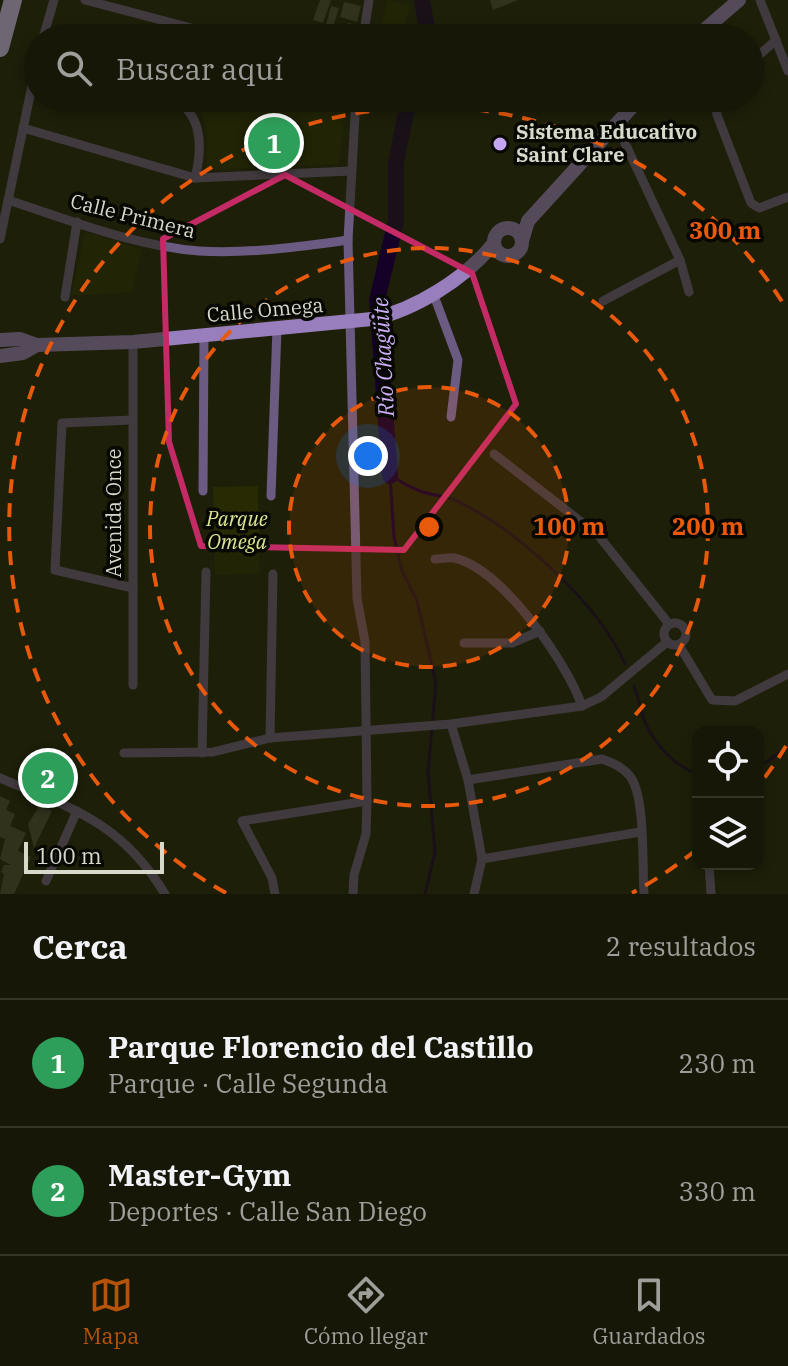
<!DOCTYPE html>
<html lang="es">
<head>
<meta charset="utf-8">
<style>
  :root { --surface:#161707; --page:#1f2011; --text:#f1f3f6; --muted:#9e9f9b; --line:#353628; --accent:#b45309 }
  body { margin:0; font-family:"IBM Plex Serif",serif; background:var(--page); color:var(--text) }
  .controls { position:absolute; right:24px; bottom:24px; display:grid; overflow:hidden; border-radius:16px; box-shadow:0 4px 12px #0003 }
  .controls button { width:72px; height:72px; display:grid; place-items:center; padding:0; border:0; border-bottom:2px solid var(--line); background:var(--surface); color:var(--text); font:40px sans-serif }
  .scale { position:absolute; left:24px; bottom:20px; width:140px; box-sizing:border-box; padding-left:8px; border:4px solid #d7d9cb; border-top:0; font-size:22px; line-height:28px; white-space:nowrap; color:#d7d9cb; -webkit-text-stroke:6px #070802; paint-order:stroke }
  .you { position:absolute; left:368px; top:456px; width:28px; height:28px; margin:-20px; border:6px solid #fff; border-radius:50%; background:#1a73e8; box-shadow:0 0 0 12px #1a73e833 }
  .badge { display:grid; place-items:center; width:52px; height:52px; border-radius:50%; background:var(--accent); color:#fff; font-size:26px; font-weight:700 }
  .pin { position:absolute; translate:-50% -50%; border:4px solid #fff; box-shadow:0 2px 8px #0006 }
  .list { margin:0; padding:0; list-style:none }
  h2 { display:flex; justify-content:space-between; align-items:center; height:104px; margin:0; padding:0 32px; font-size:34px }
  h2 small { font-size:26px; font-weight:400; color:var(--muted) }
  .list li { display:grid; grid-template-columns:52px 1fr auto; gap:24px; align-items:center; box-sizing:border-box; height:128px; padding:0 32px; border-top:2px solid var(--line) }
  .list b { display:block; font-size:30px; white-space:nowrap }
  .list p { margin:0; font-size:26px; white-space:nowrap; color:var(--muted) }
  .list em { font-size:26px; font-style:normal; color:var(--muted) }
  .icon { flex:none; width:44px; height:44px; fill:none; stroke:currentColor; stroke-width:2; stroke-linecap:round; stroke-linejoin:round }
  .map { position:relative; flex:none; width:788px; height:894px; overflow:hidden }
  .search { position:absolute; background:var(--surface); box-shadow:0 4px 12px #0003; left:24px; right:24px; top:24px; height:88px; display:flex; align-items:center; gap:20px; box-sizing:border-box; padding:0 28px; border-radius:44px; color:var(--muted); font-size:30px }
  .sheet { height:360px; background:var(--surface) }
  nav { display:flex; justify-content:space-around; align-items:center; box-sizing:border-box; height:112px; border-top:2px solid var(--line); background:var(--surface); font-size:22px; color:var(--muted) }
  nav a { display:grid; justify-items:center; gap:4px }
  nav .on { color:var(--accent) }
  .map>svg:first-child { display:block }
</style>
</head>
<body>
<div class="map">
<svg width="788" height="894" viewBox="0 0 788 894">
  <rect width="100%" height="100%" fill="#1d1f09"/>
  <g fill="#272a02">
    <path d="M388,0L410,6L401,38H378Z"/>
    <path d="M190,98H331L346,102L339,164L207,170C206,145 211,115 190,98Z"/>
    <path d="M85,232L142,249L132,292L71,296Z"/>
    <path d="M258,486L260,574L215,575L213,487Z"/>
  </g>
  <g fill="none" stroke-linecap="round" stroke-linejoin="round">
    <g stroke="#150128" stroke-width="3">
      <path d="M390,476L394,537L402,571L417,601L436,683L428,772L435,852L425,894"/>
      <path d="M390,476C401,481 412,489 423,492C435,496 448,496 459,502C517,530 599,604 625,664"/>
      <path d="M634,686C639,697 640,711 645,722C654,744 676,767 698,774"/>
      <path d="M758,768L788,747"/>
    </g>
    <g stroke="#150128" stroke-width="16">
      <path d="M420,38L427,29L422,0"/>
      <path d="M390,476L377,300L396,221V163L405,117L413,98"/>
    </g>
  </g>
  <g fill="#474a33">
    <path d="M320,0H331L323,23L313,20Z"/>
    <path d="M490,0H518L493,10Z"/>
    <path d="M344,2L361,6L357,22L340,17Z"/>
    <path d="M331,6L339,8L333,27L326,25Z"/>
    <path d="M348,23L360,26L357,38H344Z"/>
    <path d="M0,796L10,801L6,810L15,814L10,826L26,833L18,851L31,857L14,894H0L4,874L1,872L4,865H11L0,859L5,839L0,837Z"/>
    <path d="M40,805L52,811L34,848L28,824Z"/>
  </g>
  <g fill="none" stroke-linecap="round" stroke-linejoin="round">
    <g stroke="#6b5b82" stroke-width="9">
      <path d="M85,0L229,38"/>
      <path d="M760,0L788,71"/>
      <path d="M43,38L54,0"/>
      <path d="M363,38L369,0"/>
      <path d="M750,63L776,40"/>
      <path d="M167,98C203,108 203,147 195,178"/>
      <path d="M715,98L717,115L751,203L759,208L788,197"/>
      <path d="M616,124L680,260L689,292"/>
      <path d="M23,128L195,178L351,171"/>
      <path d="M8,200C69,220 134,246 199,251C248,254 299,247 348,240"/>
      <path d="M0,239L38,57"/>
      <path d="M433,293L458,360L451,417"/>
      <path d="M65,297L77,222"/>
      <path d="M603,301L680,260"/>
      <path d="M132,420L62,423L55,570L133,588"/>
      <path d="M494,454L598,535L669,624"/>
      <path d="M203,491L204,335"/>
      <path d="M271,496L277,328"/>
      <path d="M435,559C441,559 449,557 454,558C502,568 567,663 582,706"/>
      <circle cx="675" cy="634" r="11"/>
      <path d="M464,643H512L540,631"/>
      <path d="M679,645L712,700L735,701L788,674"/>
      <path d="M133,685V342"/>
      <path d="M451,724L468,780L482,859L474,894"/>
      <path d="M270,738L273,574"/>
      <path d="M124,753L213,752L270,738L451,724L582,706L601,697L667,642"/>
      <path d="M202,753L206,572"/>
      <path d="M0,778C73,809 121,822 165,894"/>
      <path d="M468,780L602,759C612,763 621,766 629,775C646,794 642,866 644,894"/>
      <path d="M482,859L640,832"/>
      <path d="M709,864L711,894"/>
      <path d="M46,881L77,811"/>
      <path d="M275,894L272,878L242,821L367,801"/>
      <path d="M353,894L354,875L366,834L367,801L365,642L357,598L348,240L356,98"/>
    </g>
    <g stroke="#987ebc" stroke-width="14">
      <path d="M695,38L739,0"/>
      <circle cx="508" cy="242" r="14"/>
      <path d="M522,241L528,221L640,98"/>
      <path d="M0,340L20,339L37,345L133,342L372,319C415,310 466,278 494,243"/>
      <path d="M0,356L23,353L37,345"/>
    </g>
    <path stroke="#d3bcf6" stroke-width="18" d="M0,48L13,0"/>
  </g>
  <path d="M0 0H788V894H0ZM285,175L472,273L516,404L404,550L201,546L169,442L163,239Z" fill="#1d1f09" fill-opacity=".55" fill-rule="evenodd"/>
  <path fill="none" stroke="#c42b66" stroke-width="6" stroke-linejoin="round" d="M285,175L472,273L516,404L404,550L201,546L169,442L163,239Z"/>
  <circle cx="429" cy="527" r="140" fill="#e8590c" fill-opacity=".12"/>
  <g fill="none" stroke="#e8590c" stroke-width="4" stroke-dasharray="14 10">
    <circle cx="429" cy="527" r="140"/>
    <circle cx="429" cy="527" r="279"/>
    <path d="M786 746A419 419 0 0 1 759 785M696 850A419 419 0 0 1 632 893M226 893A419 419 0 1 1 786 308"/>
  </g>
  <circle fill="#c5a6f0" stroke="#070802" stroke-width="3" cx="500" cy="144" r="8"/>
  <g text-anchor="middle" stroke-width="7" stroke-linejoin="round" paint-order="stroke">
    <g font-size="20" font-weight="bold" fill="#d7d9cb" stroke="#070802" text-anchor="start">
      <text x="516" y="139">Sistema Educativo<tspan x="516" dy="23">Saint Clare</tspan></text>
    </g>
    <g font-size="20" fill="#d7d9cb" stroke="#070802">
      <text transform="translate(133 216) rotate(14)" y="7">Calle Primera</text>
      <text transform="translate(265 310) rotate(-5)" y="7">Calle Omega</text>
      <text transform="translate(114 513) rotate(-90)" y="7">Avenida Once</text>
    </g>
    <g font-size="20" font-style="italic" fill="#dfe993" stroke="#070802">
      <text x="237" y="526">Parque<tspan x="237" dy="23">Omega</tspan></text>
    </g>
    <g font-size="22" font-style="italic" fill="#ceaffa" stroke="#070802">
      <text transform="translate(383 357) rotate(-93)" y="8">Río Chagüite</text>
    </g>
  </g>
  <circle cx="429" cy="527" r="12" fill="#e8590c" stroke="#070802" stroke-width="4"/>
  <g font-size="24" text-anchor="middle" font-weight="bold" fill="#e8590c" stroke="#070802" stroke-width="7" stroke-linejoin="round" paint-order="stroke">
    <text x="725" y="239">300 m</text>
    <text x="569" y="535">100 m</text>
    <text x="708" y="535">200 m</text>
  </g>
</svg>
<div class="controls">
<button><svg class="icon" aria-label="locate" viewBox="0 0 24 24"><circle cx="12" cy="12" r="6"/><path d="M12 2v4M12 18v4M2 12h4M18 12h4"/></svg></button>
<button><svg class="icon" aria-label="layers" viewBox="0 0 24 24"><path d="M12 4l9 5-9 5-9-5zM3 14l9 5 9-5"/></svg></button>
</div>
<div class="scale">100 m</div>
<div class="you"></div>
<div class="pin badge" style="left:274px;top:143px;background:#2e9e5b">1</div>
<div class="pin badge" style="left:48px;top:778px;background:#2e9e5b">2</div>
<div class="search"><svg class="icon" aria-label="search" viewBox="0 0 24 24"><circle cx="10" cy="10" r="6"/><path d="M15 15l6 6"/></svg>Buscar aquí</div>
</div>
<section class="sheet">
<h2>Cerca<small>2 resultados</small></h2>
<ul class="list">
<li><span class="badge" style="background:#2e9e5b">1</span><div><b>Parque Florencio del Castillo</b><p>Parque · Calle Segunda</p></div><em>230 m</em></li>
<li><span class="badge" style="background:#2e9e5b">2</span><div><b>Master-Gym</b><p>Deportes · Calle San Diego</p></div><em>330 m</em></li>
</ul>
</section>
<nav>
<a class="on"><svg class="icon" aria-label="map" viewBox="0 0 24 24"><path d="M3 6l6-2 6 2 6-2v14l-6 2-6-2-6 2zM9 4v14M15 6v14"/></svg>Mapa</a>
<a><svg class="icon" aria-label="directions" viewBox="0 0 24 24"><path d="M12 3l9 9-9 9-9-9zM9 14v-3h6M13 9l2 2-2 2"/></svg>Cómo llegar</a>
<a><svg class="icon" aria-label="saved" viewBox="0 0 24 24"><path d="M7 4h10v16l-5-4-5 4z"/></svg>Guardados</a>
</nav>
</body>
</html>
